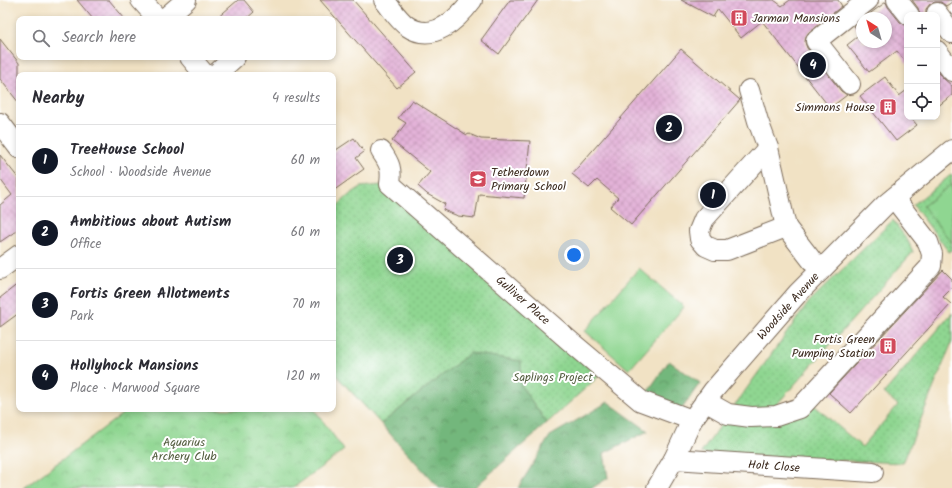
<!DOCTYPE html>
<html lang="en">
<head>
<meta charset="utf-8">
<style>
  :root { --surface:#fff; --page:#f7f7f7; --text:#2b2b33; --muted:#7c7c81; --line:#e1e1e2; --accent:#111827 }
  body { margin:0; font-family:Kalam,sans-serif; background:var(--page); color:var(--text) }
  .controls { position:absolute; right:12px; top:12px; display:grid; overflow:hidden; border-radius:8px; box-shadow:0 2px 6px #0003 }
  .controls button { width:36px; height:36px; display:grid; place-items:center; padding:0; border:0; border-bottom:1px solid var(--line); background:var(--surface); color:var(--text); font:20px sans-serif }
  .compass { position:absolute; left:856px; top:12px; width:36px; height:36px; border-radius:50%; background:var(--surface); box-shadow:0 2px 6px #0003; rotate:323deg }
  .you { position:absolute; left:574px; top:255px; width:14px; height:14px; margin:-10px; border:3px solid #fff; border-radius:50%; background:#1a73e8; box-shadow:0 0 0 6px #1a73e833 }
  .badge { display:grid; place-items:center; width:26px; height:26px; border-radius:50%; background:var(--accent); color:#fff; font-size:13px; font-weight:700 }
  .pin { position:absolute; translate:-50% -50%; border:2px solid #fff; box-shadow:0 1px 4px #0006 }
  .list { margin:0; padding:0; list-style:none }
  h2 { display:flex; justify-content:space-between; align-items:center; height:52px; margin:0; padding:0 16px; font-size:17px }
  h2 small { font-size:13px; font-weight:400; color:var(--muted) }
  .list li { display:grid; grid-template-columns:26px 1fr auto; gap:12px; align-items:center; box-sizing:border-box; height:72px; padding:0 16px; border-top:1px solid var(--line) }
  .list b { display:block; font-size:15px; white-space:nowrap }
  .list p { margin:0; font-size:13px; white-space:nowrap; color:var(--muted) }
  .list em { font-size:13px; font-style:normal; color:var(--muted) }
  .icon { flex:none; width:22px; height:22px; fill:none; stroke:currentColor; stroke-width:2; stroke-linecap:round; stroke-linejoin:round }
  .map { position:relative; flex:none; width:952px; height:488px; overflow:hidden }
  .search { position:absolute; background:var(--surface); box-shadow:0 2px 6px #0003; left:16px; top:16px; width:320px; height:44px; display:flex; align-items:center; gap:10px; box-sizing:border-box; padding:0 14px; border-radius:8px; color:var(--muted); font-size:15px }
  .panel { position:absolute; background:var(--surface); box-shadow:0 2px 6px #0003; left:16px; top:72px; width:320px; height:340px; border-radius:8px }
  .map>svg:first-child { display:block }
</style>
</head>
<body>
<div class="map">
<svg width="952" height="488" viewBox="0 0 952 488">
  <defs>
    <pattern id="grass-dots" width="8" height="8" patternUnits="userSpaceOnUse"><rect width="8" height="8" fill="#8fd691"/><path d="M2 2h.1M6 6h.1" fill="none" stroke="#7cb87d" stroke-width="1.8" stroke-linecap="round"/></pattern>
    <pattern id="forest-crowns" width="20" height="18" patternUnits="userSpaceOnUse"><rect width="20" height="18" fill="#73b77b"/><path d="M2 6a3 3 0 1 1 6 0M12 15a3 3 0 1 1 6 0" fill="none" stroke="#609564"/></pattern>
    <pattern id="park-crowns" width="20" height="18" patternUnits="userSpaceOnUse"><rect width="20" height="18" fill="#8fd691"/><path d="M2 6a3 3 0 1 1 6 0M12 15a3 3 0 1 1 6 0" fill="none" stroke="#7cb87d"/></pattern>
    <pattern id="building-cross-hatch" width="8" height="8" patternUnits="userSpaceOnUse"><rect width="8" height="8" fill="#e3b2d8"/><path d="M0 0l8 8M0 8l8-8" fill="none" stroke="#c499b9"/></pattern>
  </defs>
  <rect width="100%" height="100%" fill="#fff"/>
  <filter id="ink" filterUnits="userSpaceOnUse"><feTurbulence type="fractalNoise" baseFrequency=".025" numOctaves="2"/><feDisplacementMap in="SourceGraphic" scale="8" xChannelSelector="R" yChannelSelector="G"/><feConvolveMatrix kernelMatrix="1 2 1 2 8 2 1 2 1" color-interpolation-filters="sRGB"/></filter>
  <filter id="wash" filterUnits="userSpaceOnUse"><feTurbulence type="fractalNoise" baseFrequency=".012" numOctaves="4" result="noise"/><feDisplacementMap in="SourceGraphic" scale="16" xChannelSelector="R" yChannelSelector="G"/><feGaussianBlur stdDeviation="0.9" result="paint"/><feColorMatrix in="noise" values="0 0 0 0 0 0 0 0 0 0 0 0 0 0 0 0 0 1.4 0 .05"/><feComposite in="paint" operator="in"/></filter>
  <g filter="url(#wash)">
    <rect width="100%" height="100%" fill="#f1e2c4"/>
    <g fill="url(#grass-dots)" stroke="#658058">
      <path d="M952,174V250L949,252L913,205Z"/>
      <path d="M382,185L599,376L547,423L521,386L520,361L470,353L381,424L333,372V210L349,195L361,187Z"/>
      <path d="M893,220L908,241L913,252L770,412L732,409L809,302Z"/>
      <path d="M952,313V342L903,463L713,455L701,453L726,418L815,406L862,447L898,405L884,393Z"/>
    </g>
    <g fill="url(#forest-crowns)" stroke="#57704c">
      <path d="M470,353L521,361V386L547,423L474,488H439L381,424Z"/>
      <path d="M669,361L700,383L681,410L646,394Z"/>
      <path d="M608,402L648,431L604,453L608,478L592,488H518L550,436Z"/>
    </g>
    <path fill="url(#park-crowns)" stroke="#658058" d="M129,409H314L344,450L293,488H24Z"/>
    <g fill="#8fd691" stroke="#658058">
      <path d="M952,184V243L923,206Z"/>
      <path d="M639,268L684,307L629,370L585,331Z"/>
    </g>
    <g id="blocks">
      <g fill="url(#building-cross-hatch)">
        <path d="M77,0H109L125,19H93Z"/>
        <path d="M238,0H244L254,12L246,19H216Z"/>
        <path d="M320,0H353L416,72L397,88Z"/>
        <path d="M510,0H538L499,54L481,40Z"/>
        <path d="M681,0H774L782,6L790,0H838L842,6L809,32L806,36L805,42L807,48L841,91L847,95L830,108L762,21L741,38L718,9L713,17Z"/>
        <path d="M912,0H952V2L946,6L941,2H935L930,4L926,9V15H920L918,8Z"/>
        <path d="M886,2L888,7L900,22L907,26V64L897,51L869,72L847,45L861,34L854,26L862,19V42H886V18H864Z"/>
        <path d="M0,39L19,63V103L0,79Z"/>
        <path d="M681,49L740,100L631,225L610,207L618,198L597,180L589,188L572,174Z"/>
        <path d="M937,70L943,78L952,86V95L937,107Z"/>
        <path d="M885,77L899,96L907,90V117H910L917,125L896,141L860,96Z"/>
        <path d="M412,100L467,135L469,134L481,139L530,141L524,198L479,194L475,218L458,216L443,210L445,204L427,194L418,186L430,172L392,141L406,123L398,118Z"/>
        <path d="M354,138L364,152L356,158L364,169L333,191V152Z"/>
        <path d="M0,155L19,179V229L0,242V205L12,195L0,179Z"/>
        <path d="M943,270L952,279V288L943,297L951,304L851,413L829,393Z"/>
        <path d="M19,283V313L0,327V298Z"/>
      </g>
    </g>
  </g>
  <g filter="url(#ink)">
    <use href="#blocks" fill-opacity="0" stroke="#7b6a58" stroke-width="1"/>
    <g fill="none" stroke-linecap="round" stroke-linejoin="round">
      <g stroke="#7b6a58" stroke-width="22">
        <g id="minor">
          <path d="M141,0L158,19"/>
          <path d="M384,0C391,8 398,20 407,26C433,44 457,20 472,0"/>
          <path d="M897,0L909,15"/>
          <path d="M937,13L952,33"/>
          <path d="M164,19L186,0"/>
          <path d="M937,51L952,71"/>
          <path d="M190,57L205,75"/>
          <path d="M215,75L235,57"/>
          <path d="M850,84L816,41L868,0"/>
          <path d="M749,90L758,121L768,148L704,219L699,231L700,239L706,246L715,250H727L786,227L820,271"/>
          <path d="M0,123L19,148"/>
          <path d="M768,148L786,227"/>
          <path d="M381,151C390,164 392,169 390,184L571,342L641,401L692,420"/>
          <path d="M0,269L19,255"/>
          <path d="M705,401L728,414L751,417L776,416L800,408L931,266L932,254L928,242L894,198"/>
          <path d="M674,459L873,472"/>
          <path d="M657,488L674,459L692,420L713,391L798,293L820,271L885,205L952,150"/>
        </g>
      </g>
      <use href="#minor" stroke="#fff" stroke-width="20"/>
    </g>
  </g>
  <defs>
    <g id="building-square" transform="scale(0.9)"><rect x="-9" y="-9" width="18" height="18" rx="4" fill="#d1495b" stroke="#fff"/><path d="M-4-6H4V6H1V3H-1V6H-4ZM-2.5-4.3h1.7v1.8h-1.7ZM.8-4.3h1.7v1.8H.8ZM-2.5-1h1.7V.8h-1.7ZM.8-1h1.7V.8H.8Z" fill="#fff"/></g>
    <g id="school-square" transform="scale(0.9)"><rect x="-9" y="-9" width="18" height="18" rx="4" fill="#d1495b" stroke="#fff"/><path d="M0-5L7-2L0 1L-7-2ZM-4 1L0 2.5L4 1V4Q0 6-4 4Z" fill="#fff"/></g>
  </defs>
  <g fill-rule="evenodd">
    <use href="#building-square" x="739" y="18"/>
    <use href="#building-square" x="888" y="107"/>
    <use href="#school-square" x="478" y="179"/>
    <use href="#building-square" x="888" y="346"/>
  </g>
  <g text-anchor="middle" stroke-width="4" stroke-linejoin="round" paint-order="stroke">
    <g font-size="12" fill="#3b2a1e" stroke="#fff" text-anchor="start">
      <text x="752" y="22">Jarman Mansions</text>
      <text x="875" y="111" text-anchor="end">Simmons House</text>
      <text x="491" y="176">Tetherdown<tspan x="491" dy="14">Primary School</tspan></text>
      <text x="875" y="343" text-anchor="end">Fortis Green<tspan x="875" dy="14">Pumping Station</tspan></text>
    </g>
    <g font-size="12" fill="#3b2a1e" stroke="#fff">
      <text transform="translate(523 300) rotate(41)" y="4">Gulliver Place</text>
      <text transform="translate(788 306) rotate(-48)" y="4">Woodside Avenue</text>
      <text transform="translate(774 466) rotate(4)" y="4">Holt Close</text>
    </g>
    <g font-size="12" fill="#545e40" stroke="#fff">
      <text x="553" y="381">Saplings Project</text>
      <text x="184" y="446">Aquarius<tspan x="184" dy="14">Archery Club</tspan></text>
    </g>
  </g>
</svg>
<div class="controls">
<button>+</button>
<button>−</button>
<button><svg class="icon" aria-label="locate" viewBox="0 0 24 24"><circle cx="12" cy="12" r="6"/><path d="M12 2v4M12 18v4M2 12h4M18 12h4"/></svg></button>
</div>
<svg class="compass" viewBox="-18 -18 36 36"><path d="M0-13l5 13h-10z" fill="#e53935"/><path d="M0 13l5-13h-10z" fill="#7c7c81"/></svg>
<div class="you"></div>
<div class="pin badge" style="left:713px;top:195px">1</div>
<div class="pin badge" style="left:669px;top:128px">2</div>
<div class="pin badge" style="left:400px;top:260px">3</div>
<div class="pin badge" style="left:813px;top:65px">4</div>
<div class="search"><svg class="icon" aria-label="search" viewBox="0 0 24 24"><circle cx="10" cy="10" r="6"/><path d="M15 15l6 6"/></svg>Search here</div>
<section class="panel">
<h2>Nearby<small>4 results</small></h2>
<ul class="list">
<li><span class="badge">1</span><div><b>TreeHouse School</b><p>School · Woodside Avenue</p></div><em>60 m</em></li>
<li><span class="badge">2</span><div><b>Ambitious about Autism</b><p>Office</p></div><em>60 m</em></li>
<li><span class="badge">3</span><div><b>Fortis Green Allotments</b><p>Park</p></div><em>70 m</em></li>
<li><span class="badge">4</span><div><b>Hollyhock Mansions</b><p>Place · Marwood Square</p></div><em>120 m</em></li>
</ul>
</section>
</div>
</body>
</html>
